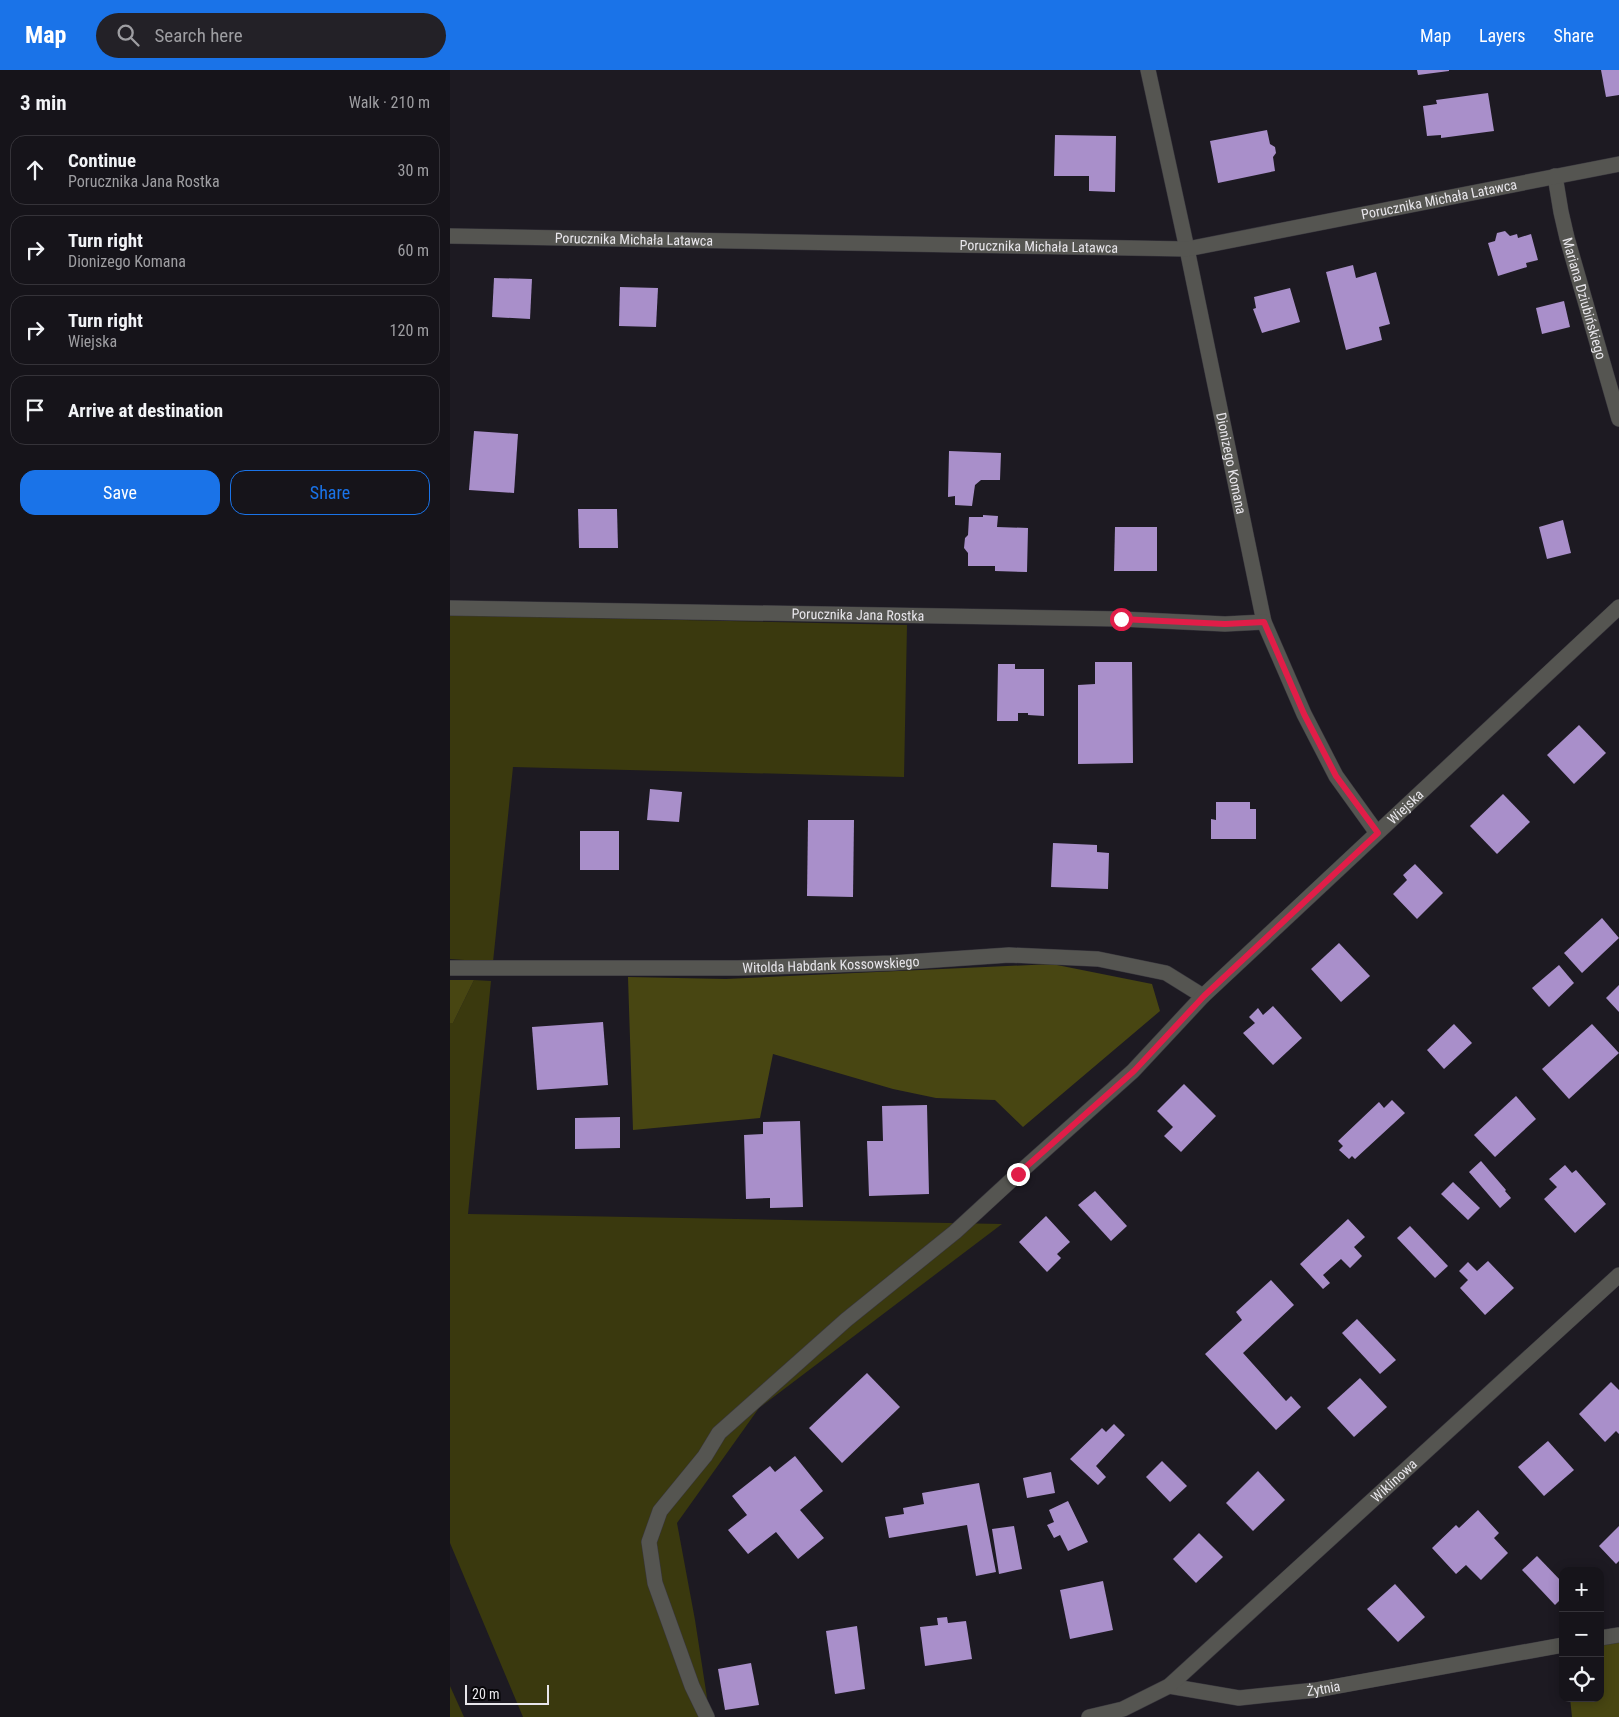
<!DOCTYPE html>
<html lang="en">
<head>
<meta charset="utf-8">
<style>
  :root { --surface:#16141a; --page:#232127; --text:#f1f3f6; --muted:#9e9ea2; --line:#353339; --accent:#1a73e8 }
  body { margin:0; font-family:"Roboto Condensed",sans-serif; background:var(--page); color:var(--text) }
  .controls { position:absolute; right:15px; bottom:15px; display:grid; overflow:hidden; border-radius:10px; box-shadow:0 2px 12px #0003 }
  .controls button { width:45px; height:45px; display:grid; place-items:center; padding:0; border:0; border-bottom:1px solid var(--line); background:var(--surface); color:var(--text); font:25px sans-serif }
  .scale { position:absolute; left:15px; bottom:12px; width:84px; box-sizing:border-box; padding-left:5px; border:2px solid #e8e6eb; border-top:0; font-size:14px; line-height:18px; white-space:nowrap; color:#e8e6eb; -webkit-text-stroke:4px #070609; paint-order:stroke }
  .stop { position:absolute; width:15px; height:15px; margin:-11px; border:4px solid #e11d48; border-radius:50%; background:#fff }
  .stop.end { background:#e11d48; border-color:#fff; box-shadow:0 1px 5px #0008 }
  .list { margin:0; padding:0; list-style:none }
  h2 { display:flex; justify-content:space-between; align-items:center; height:65px; margin:0; padding:0 20px; font-size:21px }
  h2 small { font-size:16px; font-weight:400; color:var(--muted) }
  .list li { display:grid; grid-template-columns:32px 1fr auto; gap:15px; align-items:center; box-sizing:border-box; height:70px; margin:0 10px 10px; padding:0 10px; border:1px solid var(--line); border-radius:15px }
  .list b { display:block; font-size:19px; white-space:nowrap }
  .list p { margin:0; font-size:16px; white-space:nowrap; color:var(--muted) }
  .list em { font-size:16px; font-style:normal; color:var(--muted) }
  .actions { display:flex; gap:10px; padding:15px 20px }
  .actions a { flex:1; padding:11px 0; border:1px solid var(--accent); border-radius:15px; text-align:center; font-size:18px; color:var(--accent) }
  .actions .main { background:var(--accent); color:#fff }
  .icon { flex:none; width:28px; height:28px; fill:none; stroke:currentColor; stroke-width:2; stroke-linecap:round; stroke-linejoin:round }
  .map { position:relative; flex:none; width:1169px; height:1647px; overflow:hidden }
  header { display:flex; align-items:center; gap:30px; box-sizing:border-box; height:70px; padding:0 25px; background:var(--accent); color:#fff }
  header strong { font-size:24px }
  nav { display:flex; gap:28px; margin-inline-start:auto; font-size:18px }
  .search { width:350px; height:45px; background:var(--page); display:flex; align-items:center; gap:12px; box-sizing:border-box; padding:0 18px; border-radius:28px; color:var(--muted); font-size:19px }
  main { display:flex }
  aside { flex:1; background:var(--surface) }
  .map>svg:first-child { display:block }
</style>
</head>
<body>
<header>
<strong>Map</strong>
<div class="search"><svg class="icon" aria-label="search" viewBox="0 0 24 24"><circle cx="10" cy="10" r="6"/><path d="M15 15l6 6"/></svg>Search here</div>
<nav><a>Map</a><a>Layers</a><a>Share</a></nav>
</header>
<main>
<aside>
<h2>3 min<small>Walk · 210 m</small></h2>
<ul class="list">
<li><svg class="icon" aria-label="ahead" viewBox="0 0 24 24"><path d="M12 20V5M6 11l6-6 6 6"/></svg><div><b>Continue</b><p>Porucznika Jana Rostka</p></div><em>30 m</em></li>
<li><svg class="icon" aria-label="right" viewBox="0 0 24 24"><path d="M7 20v-9h11M14 6l5 5-5 5"/></svg><div><b>Turn right</b><p>Dionizego Komana</p></div><em>60 m</em></li>
<li><svg class="icon" aria-label="right" viewBox="0 0 24 24"><path d="M7 20v-9h11M14 6l5 5-5 5"/></svg><div><b>Turn right</b><p>Wiejska</p></div><em>120 m</em></li>
<li><svg class="icon" aria-label="arrive" viewBox="0 0 24 24"><path d="M6 21V4h12l-3 4 3 4H6"/></svg><div><b>Arrive at destination</b></div></li>
</ul>
<div class="actions"><a class="main">Save</a><a>Share</a></div>
</aside>
<div class="map">
<svg width="1169" height="1647" viewBox="0 0 1169 1647">
  <rect width="100%" height="100%" fill="#1d1a22"/>
  <g fill="#3a390e">
    <path d="M0,545L457,555L454,707L63,697L43,892L0,889Z"/>
    <path d="M24,910L41,911L18,1144L552,1154L309,1338L227,1453L245,1550L260,1647H73L0,1473V953H3Z"/>
    <path d="M0,1616L14,1647H0Z"/>
  </g>
  <g fill="#484612">
    <path d="M602,894L702,914L710,941L573,1057L545,1030L486,1028L443,1019L323,984L310,1048L183,1060L178,907L276,909Z"/>
    <path d="M0,910H24L3,953H0Z"/>
    <path d="M1169,1571V1647H1122L1120,1628H1150V1574Z"/>
  </g>
  <g fill="#a98fca">
    <path d="M967,0H999V1L968,5Z"/>
    <path d="M1151,0H1169V25L1156,27Z"/>
    <path d="M1038,23L1044,61L991,68V65L977,66L973,36L987,34L986,30Z"/>
    <path d="M817,60L820,74L825,77L826,83L823,87L825,101L768,113L760,71Z"/>
    <path d="M605,65L666,66L665,122L639,121V106H604Z"/>
    <path d="M1055,161L1060,166L1067,164L1068,168L1081,164L1088,190L1076,193L1077,197L1048,206L1038,173L1045,171L1047,163Z"/>
    <path d="M903,195L906,208L926,202L940,254L929,257L932,270L896,280L876,202Z"/>
    <path d="M44,208L82,209L80,249L42,247Z"/>
    <path d="M170,217L208,218L206,257L169,256Z"/>
    <path d="M840,218L850,252L812,263L803,239L806,238L804,227Z"/>
    <path d="M1114,231L1120,257L1092,264L1086,238Z"/>
    <path d="M24,361L68,364L64,423L19,420Z"/>
    <path d="M499,381L551,383L550,410H531L525,415L522,436L505,435V426L498,427Z"/>
    <path d="M128,439H167L168,478H129Z"/>
    <path d="M533,445L548,446L547,457L578,458L577,502L545,501V496H518V483L514,478L515,468L518,465L519,447H533Z"/>
    <path d="M1113,450L1121,483L1097,489L1089,457Z"/>
    <path d="M665,457H707V501H664Z"/>
    <path d="M645,592H682L683,693L628,694V615L645,614Z"/>
    <path d="M548,594H565V599H594V646L578,645V643H568V651H547Z"/>
    <path d="M1129,655L1156,683L1124,714L1097,685Z"/>
    <path d="M200,719L232,722L229,752L197,750Z"/>
    <path d="M1053,724L1080,752L1047,784L1020,756Z"/>
    <path d="M766,732H800V739H806V769H761V749L766,750Z"/>
    <path d="M358,750H404L403,827L357,826Z"/>
    <rect x="130" y="761" width="39" height="39"/>
    <path d="M603,773L647,775V782L659,783L658,819L601,817Z"/>
    <path d="M965,794L993,823L967,849L943,824L957,810L953,805Z"/>
    <path d="M1152,848L1169,868L1132,903L1114,883Z"/>
    <path d="M889,873L920,906L891,932L861,899Z"/>
    <path d="M1109,895L1124,913L1099,937L1082,918Z"/>
    <path d="M1169,915V942L1156,928Z"/>
    <path d="M823,936L852,968L823,995L793,963L805,953L799,947L808,938L813,945Z"/>
    <path d="M153,952L158,1015L87,1020L82,957Z"/>
    <path d="M1004,954L1022,973L994,999L977,980Z"/>
    <path d="M1142,954L1169,983L1119,1029L1092,999Z"/>
    <path d="M734,1014L766,1046L731,1082L714,1066L723,1057L707,1041Z"/>
    <path d="M1066,1026L1086,1049L1045,1087L1024,1065Z"/>
    <path d="M942,1030L955,1043L905,1089L902,1086L899,1089L889,1080L893,1076L888,1071L929,1032L934,1038Z"/>
    <path d="M477,1035L479,1124L419,1126L417,1071H433L432,1036Z"/>
    <path d="M170,1047V1078L125,1079V1048Z"/>
    <path d="M350,1051L353,1137L320,1138V1128L296,1129L294,1065L313,1064V1052Z"/>
    <path d="M1031,1091L1056,1120L1055,1121L1061,1128L1050,1138L1019,1102Z"/>
    <path d="M1115,1095L1122,1103L1126,1100L1156,1134L1125,1163L1094,1129L1107,1117L1099,1109Z"/>
    <path d="M1003,1112L1030,1138L1018,1150L991,1124Z"/>
    <path d="M645,1121L677,1156L661,1171L628,1135Z"/>
    <path d="M596,1146L620,1172L607,1184L611,1188L597,1202L569,1172Z"/>
    <path d="M898,1149L915,1167L904,1177L912,1186L900,1198L891,1189L873,1205L880,1213L873,1219L850,1194Z"/>
    <path d="M960,1156L998,1196L985,1208L947,1168Z"/>
    <path d="M1038,1191L1064,1218L1035,1245L1010,1218L1018,1210L1009,1201L1018,1192L1027,1201Z"/>
    <path d="M821,1210L844,1235L793,1283L836,1331L841,1326L851,1337L826,1360L755,1284L792,1250L786,1242Z"/>
    <path d="M907,1249L946,1290L930,1304L892,1263Z"/>
    <path d="M417,1303L450,1337L392,1393L359,1358Z"/>
    <path d="M910,1308L937,1337L904,1367L877,1338Z"/>
    <path d="M1161,1312L1169,1320V1364L1166,1361L1155,1372L1129,1344Z"/>
    <path d="M664,1354L675,1365L646,1396L656,1407L648,1415L620,1389L652,1358L656,1362Z"/>
    <path d="M1098,1371L1124,1400L1094,1426L1068,1397Z"/>
    <path d="M345,1386L373,1421L350,1440L374,1468L348,1489L326,1462L298,1484L278,1460L297,1445L282,1426L320,1396L325,1402Z"/>
    <path d="M712,1391L737,1416L720,1432L696,1407Z"/>
    <path d="M808,1401L835,1430L803,1461L776,1433Z"/>
    <path d="M601,1402L605,1423L577,1428L573,1408Z"/>
    <path d="M529,1413L546,1502L526,1506L517,1455L439,1468L435,1447L454,1444L453,1438L474,1434L472,1423Z"/>
    <path d="M618,1431L638,1472L618,1481L610,1465L604,1468L597,1455L604,1452L599,1440Z"/>
    <path d="M1028,1440L1049,1463L1044,1468L1058,1483L1031,1510L1016,1495L1006,1504L982,1478L1006,1455L1009,1458Z"/>
    <path d="M564,1456L572,1499L549,1504L542,1459Z"/>
    <path d="M1169,1456V1491L1166,1494L1149,1476Z"/>
    <path d="M749,1463L773,1487L746,1513L723,1489Z"/>
    <path d="M1087,1486L1113,1513V1527L1105,1535L1072,1500Z"/>
    <path d="M653,1511L663,1560L620,1569L610,1520Z"/>
    <path d="M945,1514L975,1547L948,1572L917,1539Z"/>
    <path d="M497,1547L498,1553L516,1551L522,1589L475,1596L470,1557L488,1555L487,1548Z"/>
    <path d="M407,1556L415,1619L385,1624L376,1561Z"/>
    <path d="M301,1593L309,1635L275,1640L268,1599Z"/>
  </g>
  <g fill="none" stroke-linecap="round" stroke-linejoin="round">
    <g stroke="#39373e" stroke-width="16">
      <g id="lane">
        <path d="M1150,1568L1169,1565"/>
        <path id="s1" d="M719,1616L789,1628L866,1620L1113,1575"/>
        <path d="M257,1647L242,1616L205,1513L199,1472L210,1441L255,1386L269,1363L396,1250L505,1162L568,1104"/>
      </g>
    </g>
    <g stroke="#39373e" stroke-width="16">
      <g id="street">
        <path id="s2" d="M698,0L737,179L814,552L854,644L886,706L927,763"/>
        <path id="s3" d="M1105,106L1111,142L1117,168L1169,349"/>
        <path id="s4" d="M0,166L737,179L1169,94"/>
        <path id="s5" d="M0,538L671,549L775,554L814,552"/>
        <path id="s6" d="M0,898H288L442,893L559,885L648,889L716,903L753,926"/>
        <path id="s7" d="M568,1104L683,1001L753,926L1169,537"/>
        <path id="s8" d="M639,1647L673,1639L719,1616L1169,1205"/>
      </g>
    </g>
    <use href="#lane" stroke="#555551" stroke-width="15"/>
    <use href="#street" stroke="#555551" stroke-width="15"/>
  </g>
  <g fill="none" stroke-linecap="round" stroke-linejoin="round">
    <path stroke="#e11d48" stroke-width="6" d="M568,1104L684,1001L754,926L928,763L886,706L854,644L814,552L775,554L671,549"/>
  </g>
  <g text-anchor="middle" stroke-width="5" stroke-linejoin="round" paint-order="stroke">
    <g font-size="14" fill="#e8e6eb" stroke="#070609">
      <text dy="5" stroke="none"><textPath href="#s4" startOffset="994">Porucznika Michała Latawca</textPath></text>
      <text dy="5" stroke="none"><textPath href="#s4" startOffset="184">Porucznika Michała Latawca</textPath></text>
      <text dy="5" stroke="none"><textPath href="#s4" startOffset="589">Porucznika Michała Latawca</textPath></text>
      <text dy="5" stroke="none"><textPath href="#s3" startOffset="126">Mariana Dziubińskiego</textPath></text>
      <text dy="5" stroke="none"><textPath href="#s2" startOffset="402">Dionizego Komana</textPath></text>
      <text dy="5" stroke="none"><textPath href="#s5" startOffset="408">Porucznika Jana Rostka</textPath></text>
      <text dy="5" stroke="none"><textPath href="#s7" startOffset="534">Wiejska</textPath></text>
      <text dy="5" stroke="none"><textPath href="#s6" startOffset="381">Witolda Habdank Kossowskiego</textPath></text>
      <text dy="5" stroke="none"><textPath href="#s8" startOffset="391">Wiklinowa</textPath></text>
      <text dy="5" stroke="none"><textPath href="#s1" startOffset="156">Żytnia</textPath></text>
    </g>
  </g>
</svg>
<div class="controls">
<button>+</button>
<button>−</button>
<button><svg class="icon" aria-label="locate" viewBox="0 0 24 24"><circle cx="12" cy="12" r="6"/><path d="M12 2v4M12 18v4M2 12h4M18 12h4"/></svg></button>
</div>
<div class="scale">20 m</div>
<div class="stop" style="left:671px;top:549px"></div>
<div class="stop end" style="left:568px;top:1104px"></div>
</div>
</main>
</body>
</html>
